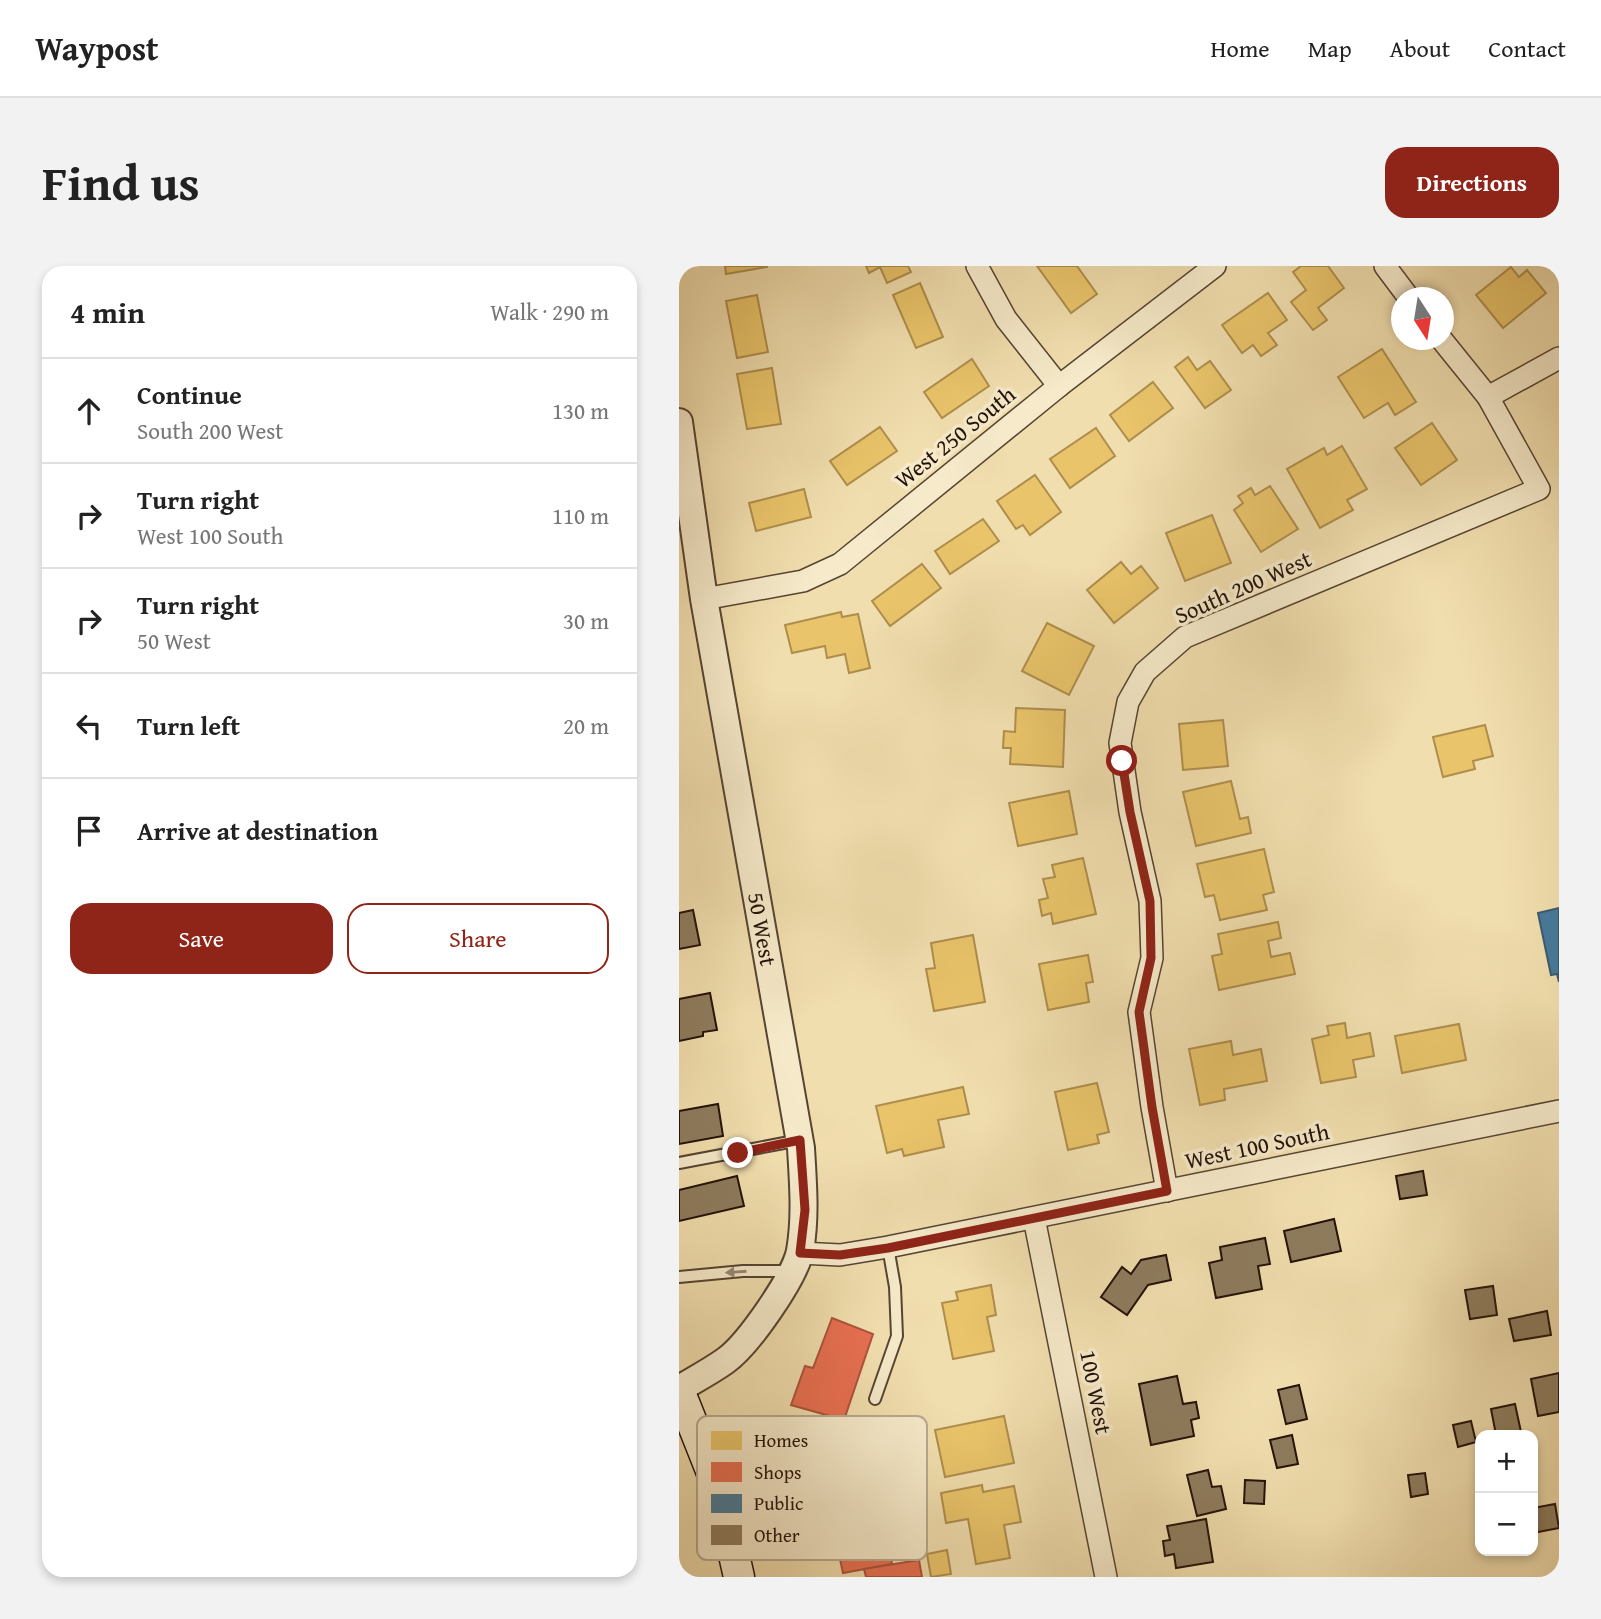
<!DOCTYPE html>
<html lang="en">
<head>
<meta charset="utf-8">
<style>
  :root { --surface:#fff; --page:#f2f2f2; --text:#222; --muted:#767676; --line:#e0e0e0; --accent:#8f2418 }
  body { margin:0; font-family:"Gentium Book Plus",serif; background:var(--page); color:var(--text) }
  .controls { position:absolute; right:21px; bottom:21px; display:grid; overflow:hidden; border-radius:14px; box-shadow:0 4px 10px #0003 }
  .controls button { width:63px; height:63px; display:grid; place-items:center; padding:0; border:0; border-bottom:2px solid var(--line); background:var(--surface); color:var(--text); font:35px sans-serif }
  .compass { position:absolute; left:712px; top:21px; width:63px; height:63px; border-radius:50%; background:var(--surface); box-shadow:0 4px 10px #0003; rotate:168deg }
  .stop { position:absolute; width:21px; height:21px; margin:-16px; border:5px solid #8f2418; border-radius:50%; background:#fff }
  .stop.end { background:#8f2418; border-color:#fff; box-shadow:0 2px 7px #0008 }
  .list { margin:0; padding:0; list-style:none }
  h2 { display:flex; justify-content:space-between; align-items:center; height:91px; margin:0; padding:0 28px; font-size:30px }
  h2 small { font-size:23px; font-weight:400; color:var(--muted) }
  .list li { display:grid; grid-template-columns:46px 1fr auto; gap:21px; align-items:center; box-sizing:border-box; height:105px; padding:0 28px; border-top:2px solid var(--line) }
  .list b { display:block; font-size:26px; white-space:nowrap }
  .list p { margin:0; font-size:23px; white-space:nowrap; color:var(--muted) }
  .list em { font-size:23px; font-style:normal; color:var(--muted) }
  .actions { display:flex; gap:14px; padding:21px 28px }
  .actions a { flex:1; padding:16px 0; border:2px solid var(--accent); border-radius:21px; text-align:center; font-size:24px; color:var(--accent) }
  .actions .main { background:var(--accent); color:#fff }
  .icon { flex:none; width:38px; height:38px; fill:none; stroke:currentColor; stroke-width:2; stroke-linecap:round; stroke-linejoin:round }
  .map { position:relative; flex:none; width:880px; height:1311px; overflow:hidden; border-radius:21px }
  header { display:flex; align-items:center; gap:42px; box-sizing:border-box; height:98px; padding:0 35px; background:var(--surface); border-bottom:2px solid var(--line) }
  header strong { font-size:33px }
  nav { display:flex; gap:38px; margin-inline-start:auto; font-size:24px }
  .intro { display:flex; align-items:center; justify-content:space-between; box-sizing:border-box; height:168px; padding:0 42px }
  h1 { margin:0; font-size:49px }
  .button { padding:18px 32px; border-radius:21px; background:var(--accent); color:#fff; font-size:24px; font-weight:700 }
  main { display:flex; gap:42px; padding:0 42px }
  aside { flex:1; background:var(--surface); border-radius:21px; box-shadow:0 4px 10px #0003 }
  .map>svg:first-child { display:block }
</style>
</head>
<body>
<header>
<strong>Waypost</strong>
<nav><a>Home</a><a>Map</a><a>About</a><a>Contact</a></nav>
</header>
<div class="intro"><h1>Find us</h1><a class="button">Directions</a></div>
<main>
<aside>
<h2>4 min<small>Walk · 290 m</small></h2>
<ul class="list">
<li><svg class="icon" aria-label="ahead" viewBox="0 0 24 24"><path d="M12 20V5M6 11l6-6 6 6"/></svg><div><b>Continue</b><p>South 200 West</p></div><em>130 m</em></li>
<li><svg class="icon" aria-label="right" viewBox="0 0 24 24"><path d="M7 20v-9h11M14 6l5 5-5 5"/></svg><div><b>Turn right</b><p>West 100 South</p></div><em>110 m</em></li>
<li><svg class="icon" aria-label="right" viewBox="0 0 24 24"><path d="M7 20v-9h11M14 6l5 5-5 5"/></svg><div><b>Turn right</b><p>50 West</p></div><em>30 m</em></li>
<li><svg class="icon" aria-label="left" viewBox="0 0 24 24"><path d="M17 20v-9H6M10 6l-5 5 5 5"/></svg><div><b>Turn left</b></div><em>20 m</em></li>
<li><svg class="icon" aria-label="arrive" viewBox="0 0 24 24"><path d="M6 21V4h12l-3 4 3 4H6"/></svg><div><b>Arrive at destination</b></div></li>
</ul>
<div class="actions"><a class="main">Save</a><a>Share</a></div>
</aside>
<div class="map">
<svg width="880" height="1311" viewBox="0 0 880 1311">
  <rect width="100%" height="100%" fill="#f1deae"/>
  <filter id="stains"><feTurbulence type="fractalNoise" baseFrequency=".00286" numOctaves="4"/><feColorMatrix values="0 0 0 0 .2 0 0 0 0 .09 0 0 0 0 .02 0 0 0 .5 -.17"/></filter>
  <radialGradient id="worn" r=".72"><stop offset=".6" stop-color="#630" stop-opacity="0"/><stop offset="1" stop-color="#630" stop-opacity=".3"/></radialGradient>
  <g fill="#e9c46a" stroke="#ae8e4d" stroke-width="2">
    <path d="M46,0H88V1L47,8Z"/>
    <path d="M187,0H229L232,6L208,17L201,1L190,7Z"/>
    <path d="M358,0H398L418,28L392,47Z"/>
    <path d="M622,0H649L665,22L639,42L648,54L634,64L612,36L627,24L614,6Z"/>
    <path d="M832,1L840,11L848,4L867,27L824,62L797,29Z"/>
    <path d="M241,17L264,71L237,82L214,29Z"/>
    <path d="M589,27L608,54L589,67L598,79L582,90L574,79L563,87L543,59Z"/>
    <path d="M78,29L89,86L58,92L47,35Z"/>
    <path d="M703,83L737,136L716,149L709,137L685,152L659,111Z"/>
    <path d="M509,91L518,104L531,95L552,124L526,142L496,101Z"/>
    <path d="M293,93L310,120L263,152L245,126Z"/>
    <path d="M93,102L102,158L68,163L58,108Z"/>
    <path d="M474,116L494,142L450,175L431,149Z"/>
    <path d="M753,157L778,194L742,219L716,182Z"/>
    <path d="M201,161L218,185L168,219L151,195Z"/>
    <path d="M417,162L436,190L391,222L371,193Z"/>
    <path d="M663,180L688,223L668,234L674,244L641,262L608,203L645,182L648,189Z"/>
    <path d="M356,209L382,246L351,269L344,259L337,263L318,235Z"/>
    <path d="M591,220L619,263L582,286L555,244L564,237L559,230L572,222L576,229Z"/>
    <path d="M125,223L132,251L77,265L70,237Z"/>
    <path d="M533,249L552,297L506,315L487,267Z"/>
    <path d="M304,253L320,275L271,308L256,285Z"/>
    <path d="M442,296L452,308L462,300L479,322L435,357L408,324Z"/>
    <path d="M243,298L262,322L211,360L193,335Z"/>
    <path d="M162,346L163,351L179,348L191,402L170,407L166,388L148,392L146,380L113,387L106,359Z"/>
    <path d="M368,357L415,380L390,429L343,405Z"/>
    <path d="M337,442L386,444L384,501L331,498L332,482H324L325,465L336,466Z"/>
    <path d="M544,454L549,500L504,504L500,458Z"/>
    <path d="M806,459L814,490L794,495L796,503L764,511L754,471Z"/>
    <path d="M552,515L561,553L569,551L572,567L517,580L504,526Z"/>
    <path d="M390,525L398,568L339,580L330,537Z"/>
    <path d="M585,583L595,626L584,629L588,644L541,654L535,629L526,631L518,598Z"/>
    <path d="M404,592L417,648L374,658L372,647L363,650L360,634L369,632L364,613L376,611L373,599Z"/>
    <path d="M599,656L602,672L589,675L592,691L611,687L616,708L540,724L533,690L543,688L539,668Z"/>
    <path d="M294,669L306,736L255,745L247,703L256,702L252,677Z"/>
    <path d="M409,689L414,716L407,717L410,736L369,744L360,698Z"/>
    <path d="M666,757L668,772L691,767L695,790L674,794L677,811L642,817L633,773L650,769L648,760Z"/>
    <path d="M780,758L787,794L723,807L716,770Z"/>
    <path d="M552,775L554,789L582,783L588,815L545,823L546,834L521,839L510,783Z"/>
    <path d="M418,817L430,866L418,869L420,877L389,884L376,826Z"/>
    <path d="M284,821L290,848L259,854L265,881L225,890L223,883L208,887L197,840Z"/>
    <path d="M312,1019L317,1049L308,1051L315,1085L274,1093L263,1037L279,1034L277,1026Z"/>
    <path d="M325,1150L335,1197L266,1211L256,1164Z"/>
    <path d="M303,1219L304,1226L335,1220L342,1256L325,1259L331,1292L297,1298L289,1253L267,1257L262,1227Z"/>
    <path d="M268,1284L272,1308L252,1311L248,1288Z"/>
  </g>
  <g fill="#e76f51" stroke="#ac533b" stroke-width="2">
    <path d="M153,1052L194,1068L165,1154L112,1139L126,1100L134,1102Z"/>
    <path d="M197,1210L213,1298L164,1307L145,1219Z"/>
    <path d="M240,1294L243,1311H187L185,1303Z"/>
  </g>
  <path fill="#457b9d" stroke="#3b5b70" stroke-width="2" d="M880,642V716L878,708L872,709L859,647Z"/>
  <g fill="#8e7c5e" stroke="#231108" stroke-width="2">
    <path d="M14,644L21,679L0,683V647Z"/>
    <path d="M31,727L38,764L24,766V770L0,775V733Z"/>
    <path d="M39,838L44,870L0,878V845Z"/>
    <path d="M744,905L748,929L721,933L717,910Z"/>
    <path d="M58,910L65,940L0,955V924Z"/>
    <path d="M655,953L662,985L612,996L605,965Z"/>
    <path d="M586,972L591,998L579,1000L583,1023L537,1032L530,997L543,994L541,981Z"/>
    <path d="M487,989L492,1014L469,1019L448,1049L422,1031L443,1001L452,1008L462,994Z"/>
    <path d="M814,1020L818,1049L791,1053L786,1024Z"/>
    <path d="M868,1045L872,1069L835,1075L830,1053Z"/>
    <path d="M880,1107V1146L859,1150L852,1113Z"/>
    <path d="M498,1110L504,1138L517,1136L520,1152L512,1154L515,1170L472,1179L460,1118Z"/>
    <path d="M620,1119L628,1153L607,1158L599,1124Z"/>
    <path d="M836,1138L842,1166L817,1169L812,1143Z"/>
    <path d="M792,1155L797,1176L779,1181L774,1159Z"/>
    <path d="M613,1169L619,1198L598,1202L591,1174Z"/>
    <path d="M529,1204L533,1221L542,1220L547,1243L518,1250L508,1209Z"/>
    <path d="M746,1207L749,1228L732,1231L729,1209Z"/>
    <path d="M566,1214L586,1215L585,1238L565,1237Z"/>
    <path d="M876,1238L880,1262L854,1267V1242Z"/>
    <path d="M527,1253L534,1296L497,1302L495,1288L486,1290L484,1275L491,1274L488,1260Z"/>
  </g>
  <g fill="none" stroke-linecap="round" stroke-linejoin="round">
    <g stroke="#564432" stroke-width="14">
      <g id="service">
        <path d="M0,897L121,874"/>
        <path d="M0,1011L64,1005H112"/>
        <path d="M196,1133L218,1070L216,1021L209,981"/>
      </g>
    </g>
    <g stroke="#564432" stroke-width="24">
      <g id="minor">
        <path d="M298,0L327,53L380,120"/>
        <path d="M706,0L730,32"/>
        <path d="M809,131L880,92"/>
        <path d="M25,333L124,315L161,298L380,120L536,0"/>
        <path d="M488,925L473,841L460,746L473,692L471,635L451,546L441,477L449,436L466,406L506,371L860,223L809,131L763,74"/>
        <path d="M355,952L427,1311"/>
        <path d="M121,987L161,989L209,981L880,845"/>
      </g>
    </g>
    <g stroke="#564432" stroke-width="30">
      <g id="tertiary">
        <path id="s1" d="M0,156L25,333L122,882C124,917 127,950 121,985C116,1011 69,1079 46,1095C32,1105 15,1114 0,1123"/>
      </g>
    </g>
    <g stroke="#231108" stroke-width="33">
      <path id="secondary" d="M0,1124L41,1227L60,1311"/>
    </g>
    <use href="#service" stroke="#f6eaca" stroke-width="10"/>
    <use href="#minor" stroke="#f6eaca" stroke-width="21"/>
    <use href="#tertiary" stroke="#f6eaca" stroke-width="26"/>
    <use href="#secondary" stroke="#f6eaca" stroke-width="30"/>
  </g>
  <defs><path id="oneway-solid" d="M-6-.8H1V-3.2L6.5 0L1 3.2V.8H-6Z" transform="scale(1.75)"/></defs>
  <use fill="#978873" href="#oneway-solid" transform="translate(57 1006) rotate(176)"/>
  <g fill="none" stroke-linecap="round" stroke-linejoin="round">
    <path stroke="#8f2418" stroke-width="9" d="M59,887L121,874L126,944L121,987L161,989L209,982L488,925L473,841L460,746L472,692L471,635L451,546L443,495"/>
  </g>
  <g text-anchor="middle" stroke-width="7" stroke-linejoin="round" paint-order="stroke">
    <g font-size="23" fill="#231108" stroke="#f6eaca">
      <text transform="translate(276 171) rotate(-39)" y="8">West 250 South</text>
      <text transform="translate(564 321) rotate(-24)" y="8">South 200 West</text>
      <text dy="8" stroke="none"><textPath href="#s1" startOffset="514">50 West</textPath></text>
      <text transform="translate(578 880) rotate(-12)" y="8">West 100 South</text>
      <text transform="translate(417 1126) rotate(79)" y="8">100 West</text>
    </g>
  </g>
  <rect x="18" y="1150" width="230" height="144" rx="10" fill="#f6eaca" stroke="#b7a990" stroke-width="2"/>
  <rect x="32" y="1165" width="31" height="19" fill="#e9c46a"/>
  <rect x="32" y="1196" width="31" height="20" fill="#e76f51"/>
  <rect x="32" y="1228" width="31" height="19" fill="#457b9d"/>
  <rect x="32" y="1259" width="31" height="20" fill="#8e7c5e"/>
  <g font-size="19" fill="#231108">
    <text x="75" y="1181">Homes</text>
    <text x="75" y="1213">Shops</text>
    <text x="75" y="1244">Public</text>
    <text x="75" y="1276">Other</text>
  </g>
  <rect width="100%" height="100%" filter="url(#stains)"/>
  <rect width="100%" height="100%" fill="url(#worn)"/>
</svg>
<div class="controls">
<button>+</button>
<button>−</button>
</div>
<svg class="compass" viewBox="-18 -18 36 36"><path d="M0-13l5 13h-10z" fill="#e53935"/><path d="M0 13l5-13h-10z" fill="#767676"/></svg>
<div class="stop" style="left:443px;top:495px"></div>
<div class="stop end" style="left:59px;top:887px"></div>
</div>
</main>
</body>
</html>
